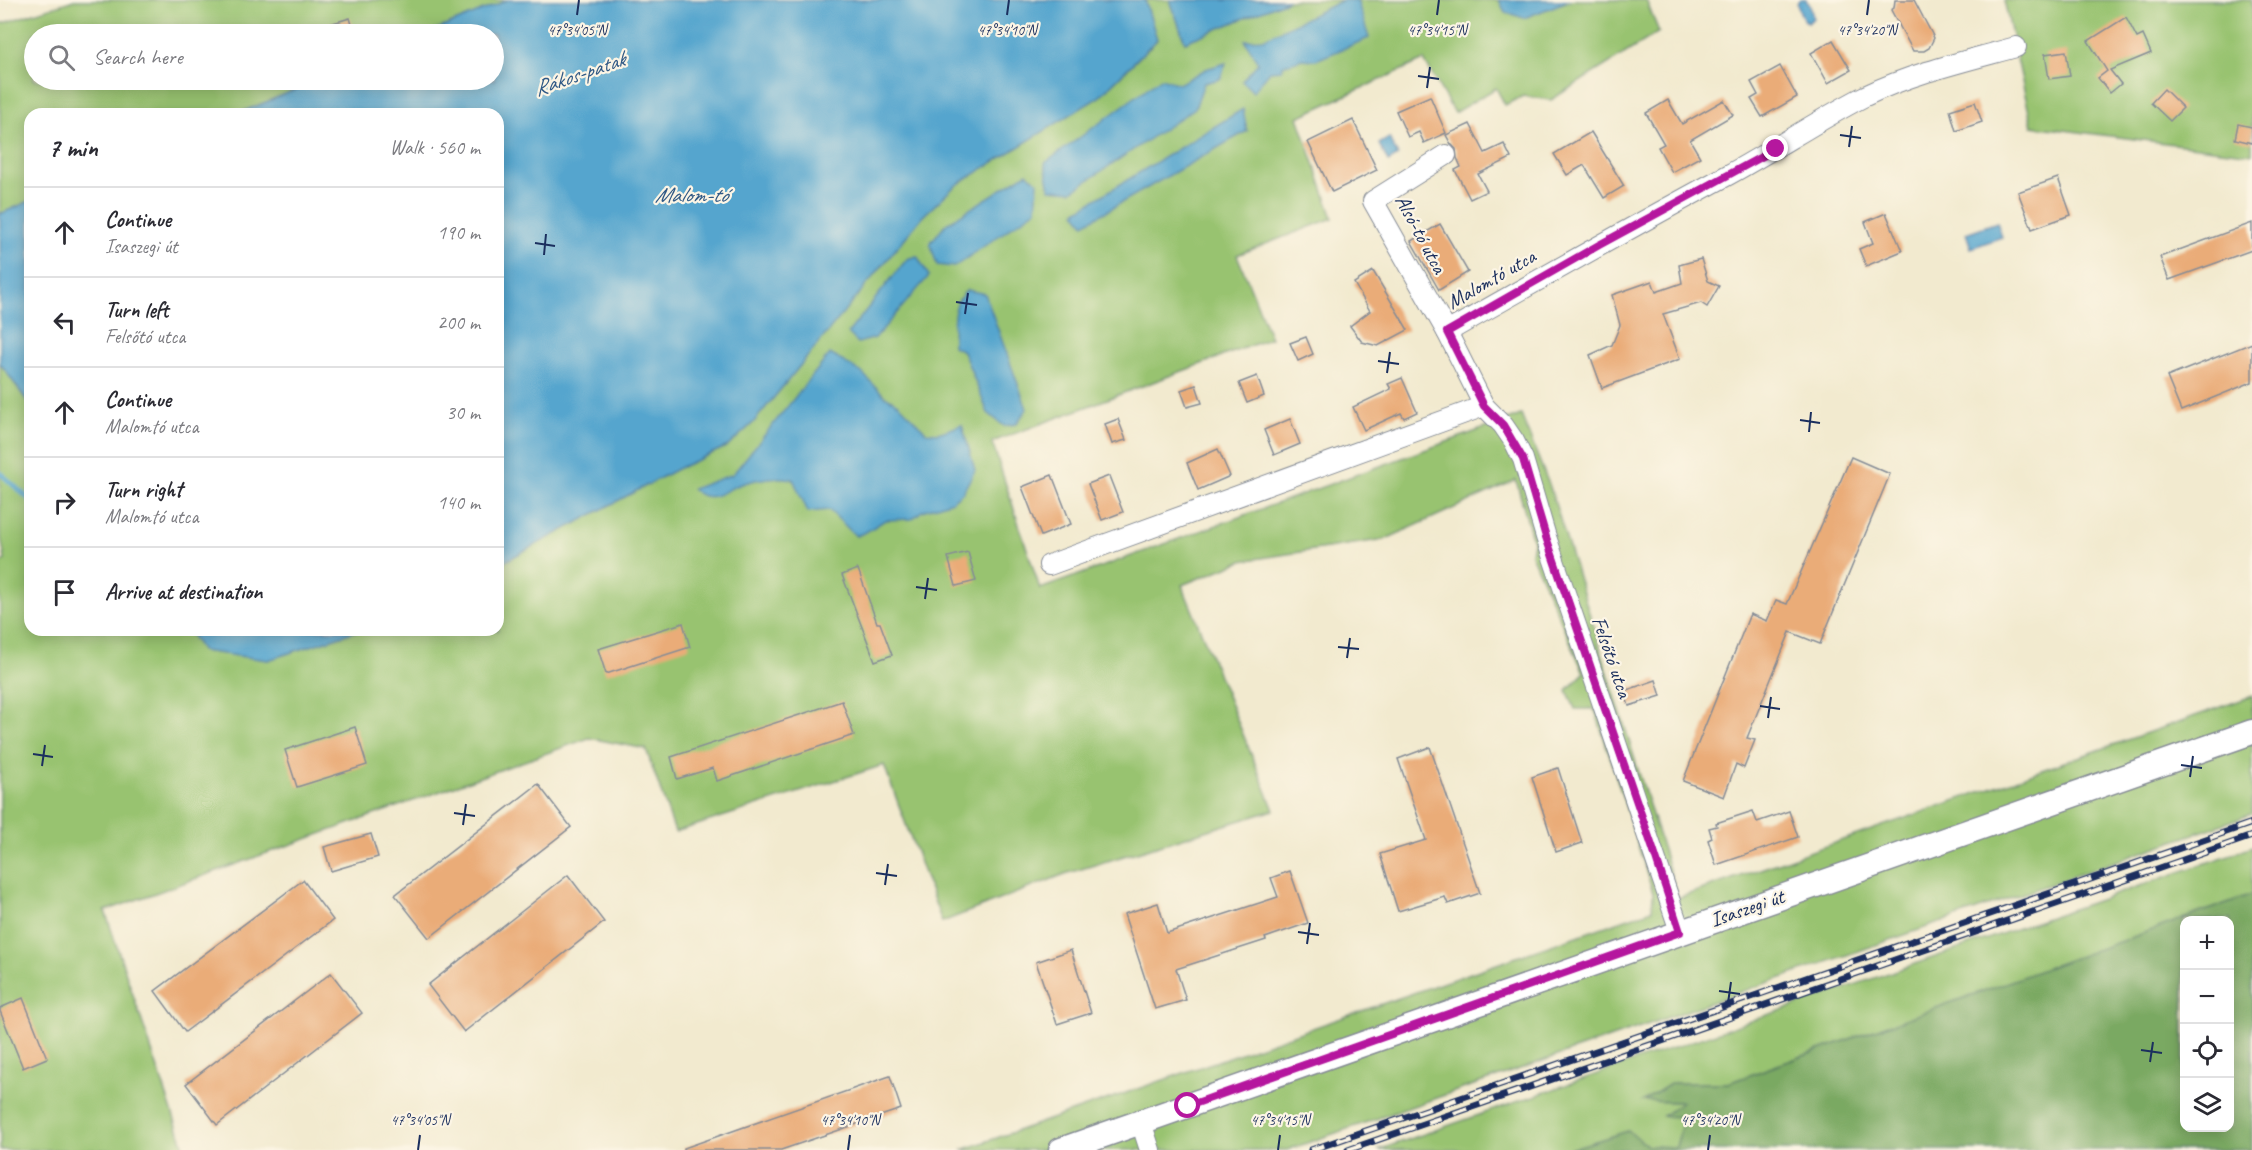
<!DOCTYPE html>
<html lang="en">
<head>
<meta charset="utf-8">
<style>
  :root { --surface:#fff; --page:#f2f2f3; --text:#2b2b33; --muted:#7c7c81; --line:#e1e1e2 }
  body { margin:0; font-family:Caveat,sans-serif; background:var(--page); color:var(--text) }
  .controls { position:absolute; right:18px; bottom:18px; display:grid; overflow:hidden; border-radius:12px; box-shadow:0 3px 15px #0003 }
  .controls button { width:54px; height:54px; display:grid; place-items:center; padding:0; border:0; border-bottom:2px solid var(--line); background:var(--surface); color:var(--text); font:30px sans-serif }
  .stop { position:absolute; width:18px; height:18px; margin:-14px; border:4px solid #b5179e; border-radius:50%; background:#fff }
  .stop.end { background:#b5179e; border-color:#fff; box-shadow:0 2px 6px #0008 }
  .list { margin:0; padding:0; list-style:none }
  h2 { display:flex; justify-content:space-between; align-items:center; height:78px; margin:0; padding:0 24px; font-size:26px }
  h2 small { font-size:20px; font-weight:400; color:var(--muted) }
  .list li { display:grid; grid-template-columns:39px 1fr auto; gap:18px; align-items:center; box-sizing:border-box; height:90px; padding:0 24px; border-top:2px solid var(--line) }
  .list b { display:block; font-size:22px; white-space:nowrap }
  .list p { margin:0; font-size:20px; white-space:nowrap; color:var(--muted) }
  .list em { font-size:20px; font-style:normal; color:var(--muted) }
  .icon { flex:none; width:33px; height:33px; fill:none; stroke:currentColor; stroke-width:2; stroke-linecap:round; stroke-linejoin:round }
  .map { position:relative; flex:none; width:2252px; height:1150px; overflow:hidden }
  .search { position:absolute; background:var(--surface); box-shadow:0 3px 15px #0003; left:24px; top:24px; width:480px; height:66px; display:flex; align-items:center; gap:15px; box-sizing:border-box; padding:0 21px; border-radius:33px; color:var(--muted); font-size:22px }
  .panel { position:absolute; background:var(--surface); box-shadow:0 3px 15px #0003; left:24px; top:108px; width:480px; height:528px; border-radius:18px }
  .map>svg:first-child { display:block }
</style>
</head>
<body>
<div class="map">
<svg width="2252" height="1150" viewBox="0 0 2252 1150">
  <rect width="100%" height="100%" fill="#fcf5e5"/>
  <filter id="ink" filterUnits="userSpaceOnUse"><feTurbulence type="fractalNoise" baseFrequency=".0167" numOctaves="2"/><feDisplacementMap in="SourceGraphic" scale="12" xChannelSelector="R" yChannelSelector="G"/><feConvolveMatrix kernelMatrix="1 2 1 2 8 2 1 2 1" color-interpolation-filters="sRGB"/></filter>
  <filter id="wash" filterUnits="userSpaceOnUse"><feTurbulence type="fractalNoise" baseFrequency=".008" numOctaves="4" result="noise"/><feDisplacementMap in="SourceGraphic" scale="24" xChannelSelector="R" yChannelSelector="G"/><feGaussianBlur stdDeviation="1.35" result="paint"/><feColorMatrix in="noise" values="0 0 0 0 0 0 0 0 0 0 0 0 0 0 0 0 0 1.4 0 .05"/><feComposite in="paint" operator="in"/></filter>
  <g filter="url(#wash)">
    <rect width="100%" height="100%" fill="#f2eacf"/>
    <g fill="#98c370" stroke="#5a7967" stroke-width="1.5">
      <path d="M74,0H508L426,34H34V80H319L237,114H30V201L0,214V24Z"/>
      <path d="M1145,0H1170L1185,42L1289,0H1499L1505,12L1524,18L1570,0H1646L1659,32L1551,100L1523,96L1505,105L1496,88L1454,113L1424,60L1298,117L1333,218L1237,255L1271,338L992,442L1040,589L1521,415L1550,487L1678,898L2252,696V814L1287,1150H962L1652,910L1653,893L1597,716L1594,709H1575L1567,690L1584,673L1531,554L1533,541L1516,480L1386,539L1242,561L1182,585L1274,810L1065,874L942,922L884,765L675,832L646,749L589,738L105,911L185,1150H0V563L5,560L0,532V363L30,405V630H188L203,651L268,660L359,630H498V565L677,469L728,446L753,423L923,216L955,186L1099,97L1157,40Z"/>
      <path d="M2004,0H2252V154L2032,126Z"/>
      <path d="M2252,847V894L1728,1083H1672L1644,1101L1683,1102L1664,1115L1684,1117L1676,1147L1648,1146L1628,1131L1567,1150H1378Z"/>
    </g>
    <path fill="#7aa962" stroke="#4a6c60" stroke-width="1.5" fill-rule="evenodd" d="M2252,894V1150H1567L1628,1131L1648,1146L1676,1147L1684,1117L1663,1116L1682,1102L1643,1101L1672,1083H1728ZM2184,920H2230V1128H2184Z"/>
    <g fill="#54a5ce" stroke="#386a96" stroke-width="1.5">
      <path d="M508,0H1145L1157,39L1099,97L955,186L923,216L753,423L728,446L677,469L498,565V114H237L319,80H494V34H426Z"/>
      <path d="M1170,0H1289L1185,42Z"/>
      <path d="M1343,0H1357L1369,38L1316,60L1302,59L1283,65L1281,70L1270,71L1253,92L1242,81L1258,63L1245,40L1263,39Z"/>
      <path d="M1499,0H1570L1524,18L1505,12Z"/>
      <path d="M1799,0H1806L1810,5L1813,18L1808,23C1802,20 1799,10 1797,4Z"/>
      <path d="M1226,63L1220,79L1204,83L1195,108L1072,191L1050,189L1045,163L1161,78L1179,84L1206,69Z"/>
      <path d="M1243,109L1247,131L1084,224L1075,212Z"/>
      <path d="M1389,138L1398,156L1388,162L1379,144Z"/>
      <path d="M1027,173L1038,182L1036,210L954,267L937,265L930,243L946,224Z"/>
      <path d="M30,201V405L0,363V214Z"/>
      <path d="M1997,222L2002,237L1971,248L1966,233Z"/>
      <path d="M917,256L929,276L875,338L858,343L848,333L907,259Z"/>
      <path d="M967,290L985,294L1027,409L1016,424L1004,426L988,413L963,351L953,346C954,325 950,305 967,290Z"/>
      <path d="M830,354L861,372L885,396L899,404L926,432L938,433L962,425L975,470L963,492L952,501L922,511L912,519L885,520L866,532L856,536L829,510L808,512L793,479C774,476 754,479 736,486C729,489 722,494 714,496C705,498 699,495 692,489L733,474Z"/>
      <path d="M188,630H359L268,660L202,651Z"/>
    </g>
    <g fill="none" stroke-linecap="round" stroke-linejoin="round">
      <path stroke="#54a5ce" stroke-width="5" d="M0,473L30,500"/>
    </g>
    <g id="blocks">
      <g fill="#eaac78">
        <path d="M1895,0H1914L1934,38L1929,48L1924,51H1913L1891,10L1894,8Z"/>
        <path d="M2126,17L2137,38L2143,35L2151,53L2110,70L2121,84L2110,93L2098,78L2107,71L2088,41Z"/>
        <path d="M350,18L355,34H310L309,30Z"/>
        <path d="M1833,40L1851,70L1828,83L1811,53Z"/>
        <path d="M2066,51L2070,76L2049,79L2045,54Z"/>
        <path d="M1780,66L1797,97L1762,117L1751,99L1758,95L1751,82Z"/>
        <path d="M2164,89L2183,108L2170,121L2151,103Z"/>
        <path d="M1430,96L1446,133L1424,143L1419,132L1408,137L1396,111Z"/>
        <path d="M1668,100L1682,124L1724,100L1733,115L1690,140L1700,157L1672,172L1658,147L1664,144L1646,113Z"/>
        <path d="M1975,102L1982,122L1956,131L1950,110Z"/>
        <path d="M1353,120L1377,170L1332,192L1308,142Z"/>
        <path d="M1470,124L1485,153L1504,144L1511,158L1478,174L1487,191L1470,199L1455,170L1461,167L1457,158L1456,149L1451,144L1446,135Z"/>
        <path d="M2238,124L2252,127V143L2235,139Z"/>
        <path d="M1591,132L1624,186L1604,198L1584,165L1567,175L1554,154Z"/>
        <path d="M2058,178L2071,215L2032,229L2018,192Z"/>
        <path d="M1886,213L1902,251L1866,266L1859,249L1873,243L1865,222Z"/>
        <path d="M2252,223V250L2169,280L2160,257Z"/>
        <path d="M1440,224L1468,272L1439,290L1411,241Z"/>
        <path d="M1701,259L1708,281L1719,286L1707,307L1701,303L1663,314L1680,359L1602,388L1590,355L1612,345L1620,325L1612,295L1652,281L1656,292L1682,283L1679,265Z"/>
        <path d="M1373,271L1408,330L1378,346L1362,342L1350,326L1370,311L1354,283Z"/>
        <path d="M1306,337L1313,354L1298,361L1290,343Z"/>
        <path d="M2252,343V382L2181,411L2167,377Z"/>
        <path d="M1257,376L1264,396L1247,403L1239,383Z"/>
        <path d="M1402,378L1417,412L1404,418L1401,413L1364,430L1353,407L1391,389L1388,384Z"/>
        <path d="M1196,385L1202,403L1187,407L1181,390Z"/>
        <path d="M1118,419L1126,440L1112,444L1105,424Z"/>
        <path d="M1290,419L1300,444L1274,455L1264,430Z"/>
        <path d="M1218,449L1230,476L1198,490L1187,463Z"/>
        <path d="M1851,457L1890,474L1820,644L1790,632L1747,738L1755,740L1744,768L1736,764L1724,797L1683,781L1750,614L1767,621L1776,600L1787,604Z"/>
        <path d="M1052,475L1071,524L1041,536L1022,487Z"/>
        <path d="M1109,476L1123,512L1102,520L1088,484Z"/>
        <path d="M968,552L976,581L956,586L948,557Z"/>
        <path d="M858,569L877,623H880L892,655L875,661L842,575Z"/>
        <path d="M683,623L690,647L606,674L598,649Z"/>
        <path d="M1656,680L1661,696L1629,706L1624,691Z"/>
        <path d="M842,701L854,735L717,781L713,768L677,779L671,757Z"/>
        <path d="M355,727L367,765L297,787L285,750Z"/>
        <path d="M1430,747L1480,893L1448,904L1445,897L1398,911L1380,854L1426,840L1398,759Z"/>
        <path d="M1558,768L1582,843L1556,852L1532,777Z"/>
        <path d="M538,784L571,827L429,938L395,895Z"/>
        <path d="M1753,811L1757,822L1789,811L1798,837L1716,865L1708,840L1712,838L1709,828L1717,826L1716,823Z"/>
        <path d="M371,834L378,857L331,871L324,847Z"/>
        <path d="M1290,871L1308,923L1265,938L1266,940L1176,969L1186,1000L1155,1009L1124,914L1158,903L1167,933L1278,897L1271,878Z"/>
        <path d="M568,875L604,922L464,1032L428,985Z"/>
        <path d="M303,880L333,920L185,1032L155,991Z"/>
        <path d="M1071,950L1091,1013L1057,1024L1036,962Z"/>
        <path d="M331,973L362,1013L217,1125L186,1084Z"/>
        <path d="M23,998L47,1058L23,1068L0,1011V1008Z"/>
        <path d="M890,1076L901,1109L781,1150H684V1148Z"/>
      </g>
    </g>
  </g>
  <g filter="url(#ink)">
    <use href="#blocks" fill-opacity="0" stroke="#868c96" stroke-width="1.5"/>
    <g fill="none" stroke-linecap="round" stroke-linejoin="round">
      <g stroke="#868c96" stroke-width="22">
        <g id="minor">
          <path d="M1446,155L1373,201L1447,332"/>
          <path d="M1484,406L1503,425L1514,441L1523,459L1546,537L1680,931"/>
          <path d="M1049,565L1484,406L1447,332C1540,279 1633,226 1728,175C1774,150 1818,120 1865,96C1913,73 1965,61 2016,47"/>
          <path d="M1141,1122L1150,1150"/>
        </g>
      </g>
      <g stroke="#868c96" stroke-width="27">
        <path id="major" d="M1061,1150L2252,732"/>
      </g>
      <use href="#minor" stroke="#fff" stroke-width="20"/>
      <use href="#major" stroke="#fff" stroke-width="24"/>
      <g stroke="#1b2f5e" stroke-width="7">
        <g id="rail">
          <path d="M1311,1150L2252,823"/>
          <path d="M1348,1150L2252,836"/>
        </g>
      </g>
      <use href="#rail" stroke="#fcf5e5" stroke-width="4.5" stroke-dasharray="14" stroke-linecap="butt"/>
    </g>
  </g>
  <g fill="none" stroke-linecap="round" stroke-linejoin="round" filter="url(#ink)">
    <path stroke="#b5179e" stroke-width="8" d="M1188,1106L1680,932L1653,849L1546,537L1523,459L1503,425L1484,406L1447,332L1599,245L1776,149"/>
  </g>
  <path fill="none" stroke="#1b2f5e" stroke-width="2" d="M577,15L579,0M1007,15L1009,0M1437,15L1439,0M1867,15L1869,0M1418,76L1439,79M1427,88L1430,67M1840,135L1861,138M1849,147L1852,126M535,243L555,246M544,255L546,234M956,302L977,305M965,314L968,293M1378,361L1399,364M1387,373L1390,352M1800,420L1820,423M1809,432L1811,412M916,587L937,590M925,599L928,578M1338,647L1359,649M1347,658L1350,638M1760,706L1780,709M1768,718L1771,697M33,754L53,757M2181,765L2202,768M42,766L45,745M2190,777L2193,756M454,813L475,816M463,825L466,804M876,873L897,876M885,885L888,864M1298,932L1319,935M1307,944L1310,923M1719,991L1740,994M1728,1003L1731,982M2141,1050L2162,1053M2150,1062L2153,1042M418,1150L420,1135M848,1150L850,1135M1278,1150L1280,1135M1708,1150L1710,1135"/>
  <g text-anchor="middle" stroke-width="4.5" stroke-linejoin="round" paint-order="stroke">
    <g font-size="21" fill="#1b2f5e" stroke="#fcf5e5">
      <text transform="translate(1421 234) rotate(62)" y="7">Alsó-tó utca</text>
      <text transform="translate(1491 279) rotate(-30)" y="7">Malomtó utca</text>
      <text transform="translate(1612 657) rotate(71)" y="7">Felsőtó utca</text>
      <text transform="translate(1747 908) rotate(-19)" y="7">Isaszegi út</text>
    </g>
    <g font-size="22" font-style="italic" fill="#2f5885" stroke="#fcf5e5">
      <text transform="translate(579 73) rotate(-19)" y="8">Rákos-patak</text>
      <text x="691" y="202">Malom-tó</text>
    </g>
  </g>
  <g font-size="15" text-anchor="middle" fill="#1b2f5e" stroke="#fcf5e5" stroke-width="4.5" stroke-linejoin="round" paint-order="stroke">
    <text x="577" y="35">47°34'05"N</text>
    <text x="1007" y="35">47°34'10"N</text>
    <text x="1437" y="35">47°34'15"N</text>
    <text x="1867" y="35">47°34'20"N</text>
    <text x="420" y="1125">47°34'05"N</text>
    <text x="850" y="1125">47°34'10"N</text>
    <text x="1280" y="1125">47°34'15"N</text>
    <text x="1710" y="1125">47°34'20"N</text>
  </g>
</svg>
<div class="controls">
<button>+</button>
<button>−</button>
<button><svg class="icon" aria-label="locate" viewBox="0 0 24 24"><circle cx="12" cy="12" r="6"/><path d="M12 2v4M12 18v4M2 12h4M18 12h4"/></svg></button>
<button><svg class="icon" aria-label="layers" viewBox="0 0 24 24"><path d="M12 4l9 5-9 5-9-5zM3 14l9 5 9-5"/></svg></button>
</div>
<div class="stop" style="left:1188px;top:1106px"></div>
<div class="stop end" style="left:1776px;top:149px"></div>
<div class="search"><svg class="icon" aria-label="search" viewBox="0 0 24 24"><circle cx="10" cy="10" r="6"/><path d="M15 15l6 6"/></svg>Search here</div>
<section class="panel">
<h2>7 min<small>Walk · 560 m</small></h2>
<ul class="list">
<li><svg class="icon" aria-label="ahead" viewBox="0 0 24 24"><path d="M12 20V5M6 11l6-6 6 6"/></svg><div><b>Continue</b><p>Isaszegi út</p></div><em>190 m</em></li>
<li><svg class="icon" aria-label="left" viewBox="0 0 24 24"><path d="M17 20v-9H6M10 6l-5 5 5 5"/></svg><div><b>Turn left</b><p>Felsőtó utca</p></div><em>200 m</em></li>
<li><svg class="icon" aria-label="ahead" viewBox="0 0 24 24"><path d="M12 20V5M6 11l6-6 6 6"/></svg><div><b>Continue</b><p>Malomtó utca</p></div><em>30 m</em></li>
<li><svg class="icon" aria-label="right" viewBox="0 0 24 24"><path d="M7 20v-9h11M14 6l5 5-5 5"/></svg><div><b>Turn right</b><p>Malomtó utca</p></div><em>140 m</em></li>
<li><svg class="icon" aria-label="arrive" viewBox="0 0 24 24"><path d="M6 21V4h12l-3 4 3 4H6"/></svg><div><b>Arrive at destination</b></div></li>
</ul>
</section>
</div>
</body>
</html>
